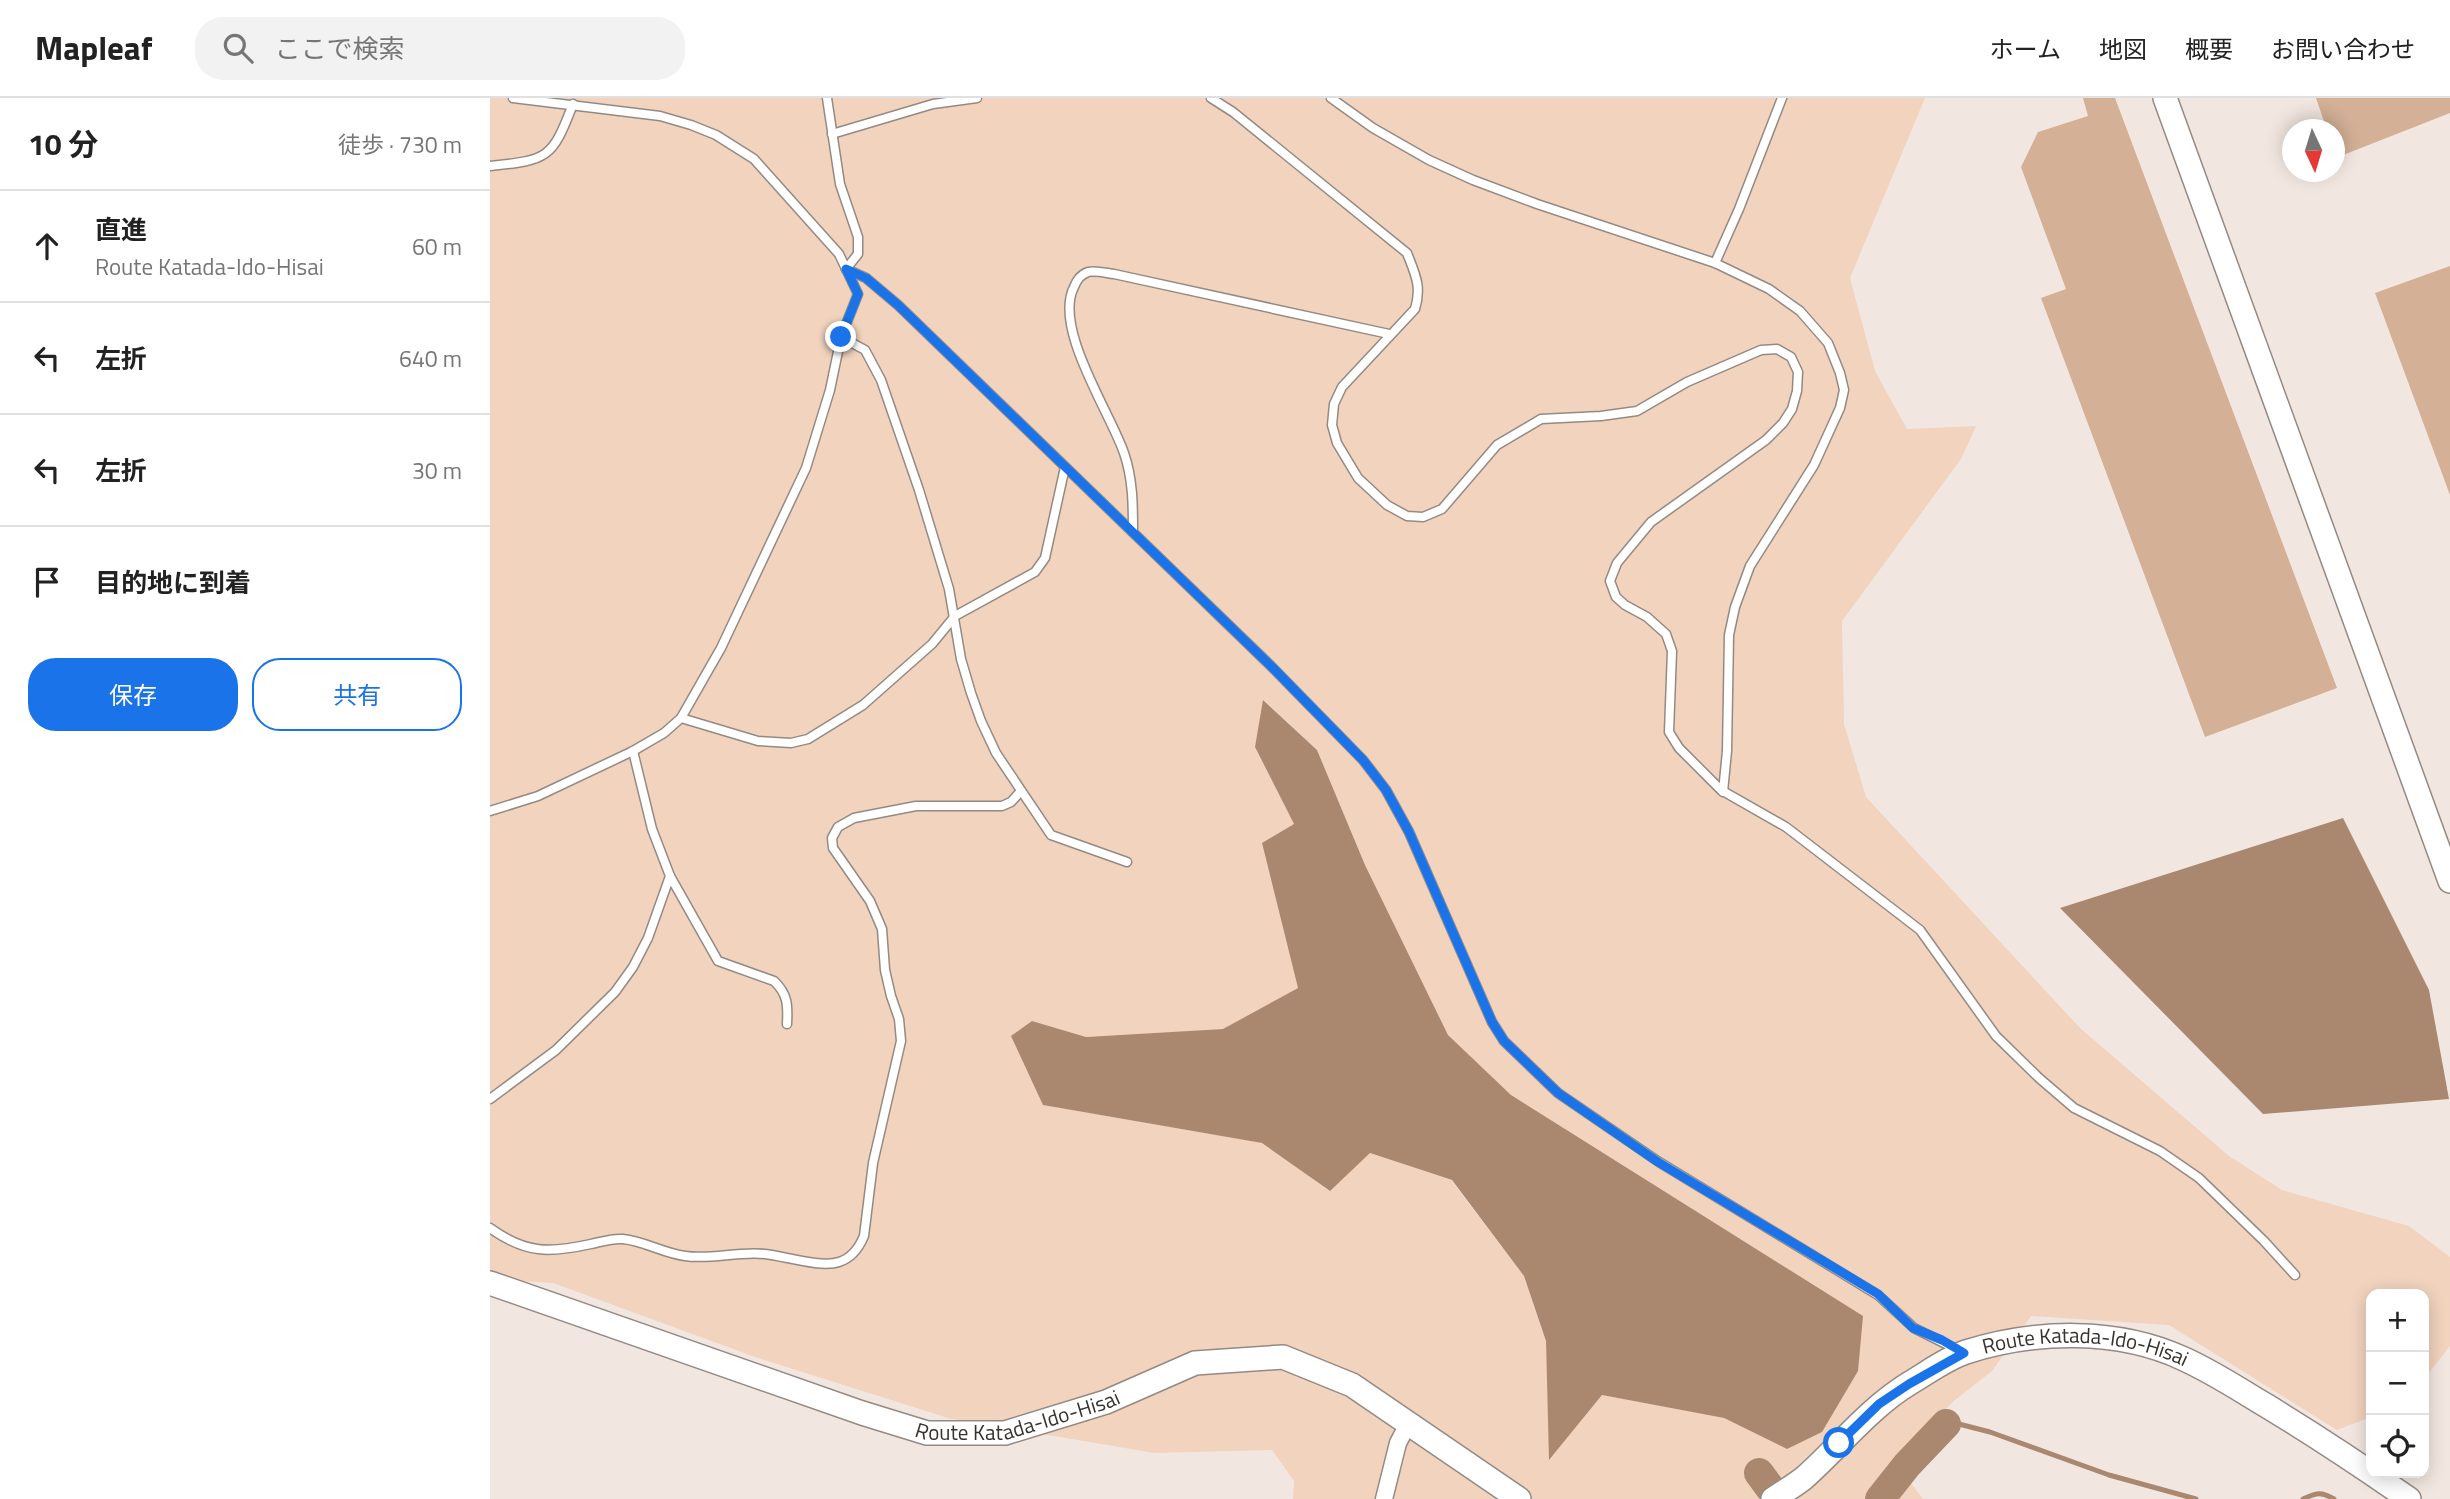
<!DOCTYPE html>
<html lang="ja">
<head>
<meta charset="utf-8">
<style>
  :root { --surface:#fff; --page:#f2f2f2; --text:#222; --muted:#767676; --line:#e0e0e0; --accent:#1a73e8 }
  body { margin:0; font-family:"Titillium Web","Noto Sans JP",sans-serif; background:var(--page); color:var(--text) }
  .controls { position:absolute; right:21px; bottom:21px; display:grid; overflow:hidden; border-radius:14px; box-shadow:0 4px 18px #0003 }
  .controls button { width:63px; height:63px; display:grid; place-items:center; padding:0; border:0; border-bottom:2px solid var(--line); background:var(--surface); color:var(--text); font:35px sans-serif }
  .compass { position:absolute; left:1792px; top:21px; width:63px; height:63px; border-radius:50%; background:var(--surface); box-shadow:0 4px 18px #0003; rotate:176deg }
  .stop { position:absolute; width:21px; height:21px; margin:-16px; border:5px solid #1a73e8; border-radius:50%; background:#fff }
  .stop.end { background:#1a73e8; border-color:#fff; box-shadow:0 2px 7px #0008 }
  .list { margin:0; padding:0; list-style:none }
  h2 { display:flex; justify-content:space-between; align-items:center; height:91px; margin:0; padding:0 28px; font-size:30px }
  h2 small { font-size:23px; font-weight:400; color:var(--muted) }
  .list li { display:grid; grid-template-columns:46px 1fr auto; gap:21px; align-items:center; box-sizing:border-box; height:112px; padding:0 28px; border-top:2px solid var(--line) }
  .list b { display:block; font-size:26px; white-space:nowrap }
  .list p { margin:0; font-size:23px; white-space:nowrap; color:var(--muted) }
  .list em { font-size:23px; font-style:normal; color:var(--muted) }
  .actions { display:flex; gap:14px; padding:21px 28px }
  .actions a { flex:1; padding:16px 0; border:2px solid var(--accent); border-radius:28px; text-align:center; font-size:24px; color:var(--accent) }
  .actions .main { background:var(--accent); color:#fff }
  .icon { flex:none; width:38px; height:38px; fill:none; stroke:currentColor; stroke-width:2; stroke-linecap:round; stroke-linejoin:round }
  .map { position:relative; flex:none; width:1960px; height:1401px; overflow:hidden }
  header { display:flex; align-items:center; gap:42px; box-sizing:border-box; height:98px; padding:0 35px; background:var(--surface); border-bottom:2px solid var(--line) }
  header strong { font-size:33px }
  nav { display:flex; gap:38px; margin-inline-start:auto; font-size:24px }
  .search { width:490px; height:63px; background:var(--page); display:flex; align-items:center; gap:18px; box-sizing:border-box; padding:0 24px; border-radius:28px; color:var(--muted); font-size:26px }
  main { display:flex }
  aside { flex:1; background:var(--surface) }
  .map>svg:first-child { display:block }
</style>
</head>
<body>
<header>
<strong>Mapleaf</strong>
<div class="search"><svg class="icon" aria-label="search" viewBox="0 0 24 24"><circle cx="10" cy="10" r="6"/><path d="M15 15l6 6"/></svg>ここで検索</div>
<nav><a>ホーム</a><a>地図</a><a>概要</a><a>お問い合わせ</a></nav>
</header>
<main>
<aside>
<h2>10 分<small>徒歩 · 730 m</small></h2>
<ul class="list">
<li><svg class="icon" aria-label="ahead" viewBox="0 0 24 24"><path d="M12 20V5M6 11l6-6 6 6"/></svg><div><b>直進</b><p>Route Katada-Ido-Hisai</p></div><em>60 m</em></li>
<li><svg class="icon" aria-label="left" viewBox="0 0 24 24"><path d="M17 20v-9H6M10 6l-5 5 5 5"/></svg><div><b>左折</b></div><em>640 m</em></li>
<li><svg class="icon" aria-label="left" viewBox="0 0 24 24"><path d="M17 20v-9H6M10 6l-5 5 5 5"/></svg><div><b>左折</b></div><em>30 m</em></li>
<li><svg class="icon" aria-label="arrive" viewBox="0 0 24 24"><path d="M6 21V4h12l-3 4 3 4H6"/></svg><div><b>目的地に到着</b></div></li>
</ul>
<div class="actions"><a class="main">保存</a><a>共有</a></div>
</aside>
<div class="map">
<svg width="1960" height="1401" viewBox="0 0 1960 1401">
  <rect width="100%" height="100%" fill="#f2e7e0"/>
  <path fill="#f1d3be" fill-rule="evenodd" d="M0,0H1435L1360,180L1385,273L1417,331L1486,328L1471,361L1352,523L1354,626L1376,699L1590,930L1739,1058L1792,1092L1919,1128L1960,1159V1248L1934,1281V1196H1881V1319L1847,1332L1679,1227L1541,1218L1502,1273L1465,1302L1404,1363L1433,1401H803L804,1383L782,1352L664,1355L458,1320L268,1260L63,1185L0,1181ZM774,602L827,652L875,767L958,937L1021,997L1297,1351L1234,1320L1112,1297L1060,1361L1056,1243L1034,1178L961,1082L879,1055L839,1093L773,1045L553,1007L542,923L596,939L734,931L808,890L772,745L804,726L765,649Z"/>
  <g fill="#aa886f">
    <path d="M773,602L827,652L875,767L958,937L1021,997L1373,1218L1368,1273L1332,1334L1297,1351L1234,1320L1112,1297L1059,1362L1056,1243L1034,1178L962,1082L880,1055L840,1093L772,1045L553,1007L521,938L542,923L596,939L733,931L808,890L772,745L804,726L765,649Z"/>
    <path d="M1853,720L1939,892L1959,1001L1773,1016L1570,810Z"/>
  </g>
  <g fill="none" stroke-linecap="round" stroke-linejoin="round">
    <g stroke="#aa886f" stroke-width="5">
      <path d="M1456,1326L1461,1324L1500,1334L1619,1377L1706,1401"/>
      <path d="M1813,1401C1826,1395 1831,1393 1844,1401"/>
    </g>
    <g stroke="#aa886f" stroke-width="30">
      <path d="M1269,1375L1280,1390"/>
      <path d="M1390,1401L1417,1367L1456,1326"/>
    </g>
  </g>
  <g fill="#d3b096">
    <path d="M1593,0H1625L1847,590L1715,639L1551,200L1576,191L1531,69L1548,34L1598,18Z"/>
    <path d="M1826,0H1960V15L1848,59L1844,50V32H1837Z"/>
    <path d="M1960,168V397L1885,195Z"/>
  </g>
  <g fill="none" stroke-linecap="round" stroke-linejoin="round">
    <g stroke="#948a83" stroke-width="11">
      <g id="lane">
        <path d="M337,0L350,86L368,139V156L356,171"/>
        <path d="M721,0L743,14L917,155C925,176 932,188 925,211L852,289L844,306L842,327L847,345L868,380L897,407L917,418L933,419L952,411L1007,347L1051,321L1111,318L1147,313L1197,284L1271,252L1287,251L1301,259L1308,274L1307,293L1302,311L1293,325L1276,342L1161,424L1127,465L1120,483L1126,499L1135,507L1157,519L1176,536L1182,553L1179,634L1189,650L1231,692L1296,729L1430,832L1506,938L1549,980L1584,1010L1670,1053L1709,1080L1774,1143L1805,1177"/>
        <path d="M841,0L883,30L939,62L983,82L1047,106L1225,165L1279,191L1310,213L1338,245L1350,275L1354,292L1350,310L1324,367L1260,468L1245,509L1239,537L1237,653L1233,694"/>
        <path d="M342,36L443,6L487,0"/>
        <path d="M0,68C58,62 62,61 83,6"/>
        <path d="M1225,165L1249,111L1292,0"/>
        <path d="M356,171L376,180L408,207L781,568L873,662L896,692L919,734L1002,924L1014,943L1068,995L1169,1064L1388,1197L1424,1230L1468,1252"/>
        <path d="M351,239L375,252L391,282L429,392L459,491L471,561L481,595L491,623L506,655L561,737L637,764"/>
        <path d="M643,434C643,407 643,381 634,355C620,314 563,230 584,189C587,182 590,177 598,174C605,172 616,175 624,176L899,236"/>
        <path d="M191,620L268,643L301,645L318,641L373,607L442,546L465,518L545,474L555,460L575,369"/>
        <path d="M143,653L162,731L180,778L228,863L284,883C298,896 298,908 297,926"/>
        <path d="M0,713L48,698L143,653L174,635L191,620L231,550L316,370L340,292L351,239L368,196L349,156L264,61L226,37L201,27L170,18L23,0"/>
        <path d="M0,1001L66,952L125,894L143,869L158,840L180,778"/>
        <path d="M0,1130C36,1156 60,1155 101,1146C111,1144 122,1140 133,1141C154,1143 173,1155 195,1158C221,1162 248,1153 275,1156C294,1158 331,1170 349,1164C362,1160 369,1150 374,1138L383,1065L411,943L409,921L401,898L395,872L392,831L380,803L343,750L342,740L348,729L364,720L426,708H512L521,704L531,693"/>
      </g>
    </g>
    <g stroke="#948a83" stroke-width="19">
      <path id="street" d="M894,1401L908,1345L918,1326"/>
    </g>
    <g stroke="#948a83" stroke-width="26">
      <g id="secondary">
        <path d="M1675,0L1960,783"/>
        <path id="s1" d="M0,1185L372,1315L437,1335H515L616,1304L705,1265L793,1259L862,1287L1029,1401"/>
        <path id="s2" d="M1283,1401C1293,1394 1304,1388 1314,1380C1350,1348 1379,1310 1420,1285C1437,1275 1457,1260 1476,1254C1545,1232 1628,1230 1694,1261C1723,1274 1750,1292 1777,1308C1826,1338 1873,1369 1919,1401"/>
      </g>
    </g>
    <use href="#lane" stroke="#fff" stroke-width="8"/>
    <use href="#street" stroke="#fff" stroke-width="16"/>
    <use href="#secondary" stroke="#fff" stroke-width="23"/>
  </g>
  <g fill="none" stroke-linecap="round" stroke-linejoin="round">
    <path stroke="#1a73e8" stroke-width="9" d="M351,239L368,196L356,171L376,180L408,207L781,568L873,662L896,692L919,734L1002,924L1014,943L1068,995L1168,1064L1388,1196L1423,1230L1452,1242L1474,1255L1419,1286L1389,1306L1349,1345"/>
  </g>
  <g text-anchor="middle" stroke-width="5" stroke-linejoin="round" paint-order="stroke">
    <g font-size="21" fill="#36322f" stroke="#f2e7e0">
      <text dy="7" stroke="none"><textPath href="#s2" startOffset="366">Route Katada-Ido-Hisai</textPath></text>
      <text dy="7" stroke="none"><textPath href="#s1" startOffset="555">Route Katada-Ido-Hisai</textPath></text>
    </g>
  </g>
</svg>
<div class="controls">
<button>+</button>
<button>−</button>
<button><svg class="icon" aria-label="locate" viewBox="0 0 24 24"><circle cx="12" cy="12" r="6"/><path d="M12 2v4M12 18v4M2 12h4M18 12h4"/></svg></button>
</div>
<svg class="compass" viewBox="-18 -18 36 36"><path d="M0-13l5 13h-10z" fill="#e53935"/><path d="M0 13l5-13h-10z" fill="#767676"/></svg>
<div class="stop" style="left:1349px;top:1345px"></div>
<div class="stop end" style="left:351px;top:239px"></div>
</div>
</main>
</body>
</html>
